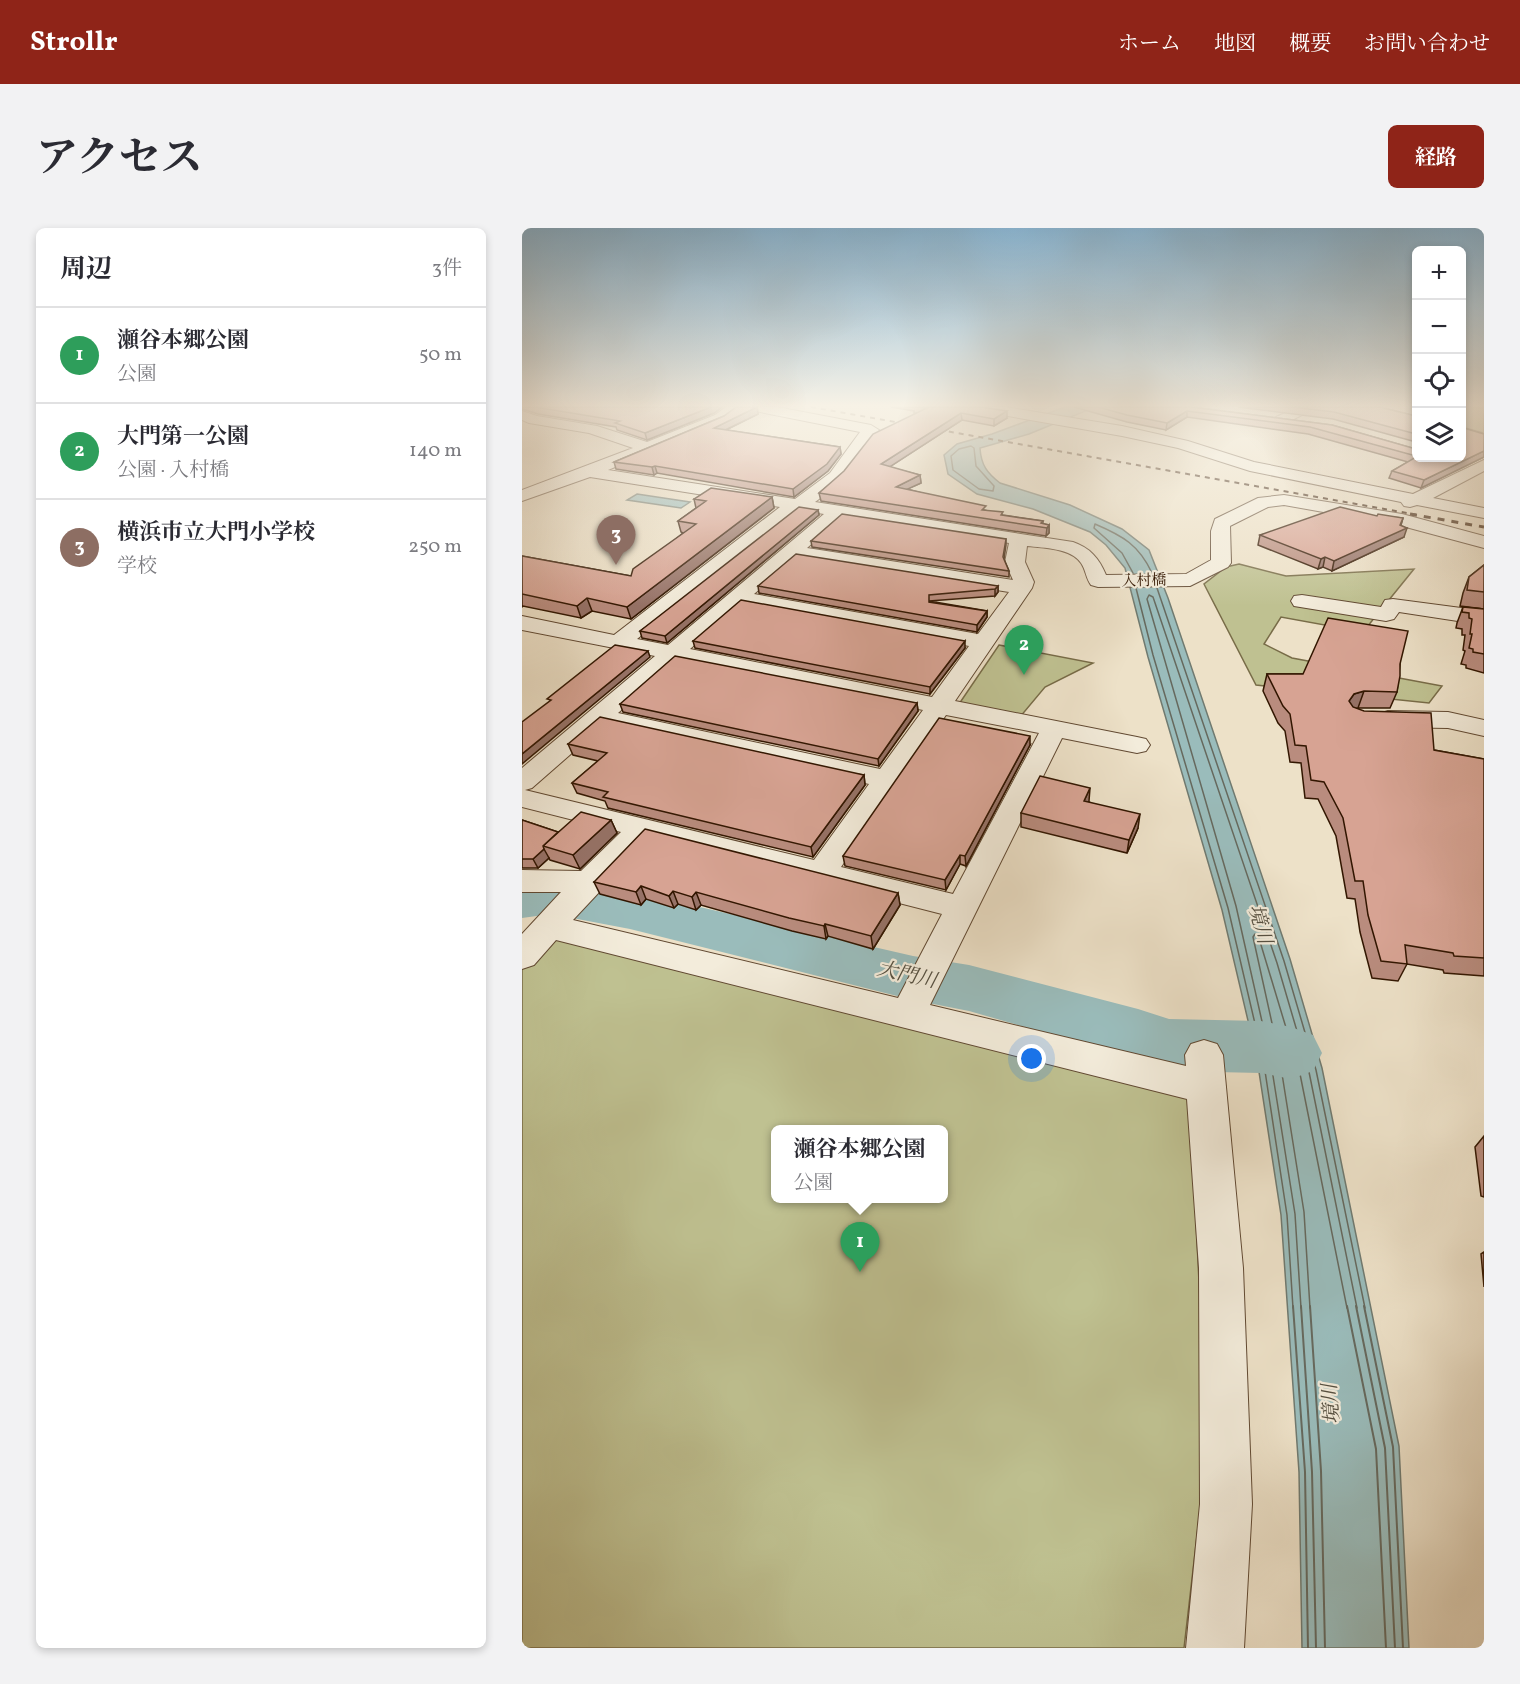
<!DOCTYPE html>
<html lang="ja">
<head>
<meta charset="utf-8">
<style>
  :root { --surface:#fff; --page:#f2f2f3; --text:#2b2b33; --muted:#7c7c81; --line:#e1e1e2; --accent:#8f2418 }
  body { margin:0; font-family:Vollkorn,"Noto Serif JP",serif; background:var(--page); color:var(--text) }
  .controls { position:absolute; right:18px; top:18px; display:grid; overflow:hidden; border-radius:9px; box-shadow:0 3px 9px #0003 }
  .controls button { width:54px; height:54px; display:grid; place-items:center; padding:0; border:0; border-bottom:2px solid var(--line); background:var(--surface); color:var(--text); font:30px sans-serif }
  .you { position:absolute; left:510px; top:831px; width:21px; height:21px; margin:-15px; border:4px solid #fff; border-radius:50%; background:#1a73e8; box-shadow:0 0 0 9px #1a73e833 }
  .badge { display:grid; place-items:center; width:39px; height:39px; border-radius:50%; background:var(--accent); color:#fff; font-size:20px; font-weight:700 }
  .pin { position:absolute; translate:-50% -50px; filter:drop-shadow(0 2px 3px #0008) }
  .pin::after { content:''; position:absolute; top:32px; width:21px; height:18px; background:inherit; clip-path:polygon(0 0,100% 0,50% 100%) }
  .popup { position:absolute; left:249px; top:897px; width:177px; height:78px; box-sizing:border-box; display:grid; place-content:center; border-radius:9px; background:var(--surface); filter:drop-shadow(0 2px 4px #0005); font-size:20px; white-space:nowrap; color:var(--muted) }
  .popup b { font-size:22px; color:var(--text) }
  .popup::after { content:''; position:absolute; left:50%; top:100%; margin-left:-12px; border:12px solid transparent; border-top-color:var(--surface) }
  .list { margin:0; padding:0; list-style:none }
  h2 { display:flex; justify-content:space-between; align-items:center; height:78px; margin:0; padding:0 24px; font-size:26px }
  h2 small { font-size:20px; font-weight:400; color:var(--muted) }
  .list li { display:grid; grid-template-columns:39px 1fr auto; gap:18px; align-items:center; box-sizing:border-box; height:96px; padding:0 24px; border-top:2px solid var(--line) }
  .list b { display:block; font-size:22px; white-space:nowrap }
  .list p { margin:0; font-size:20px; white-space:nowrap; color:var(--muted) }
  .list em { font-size:20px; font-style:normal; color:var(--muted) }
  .icon { flex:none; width:33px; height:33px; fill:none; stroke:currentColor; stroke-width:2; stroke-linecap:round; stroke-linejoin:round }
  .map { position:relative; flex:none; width:962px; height:1420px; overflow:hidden; border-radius:9px }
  header { display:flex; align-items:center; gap:36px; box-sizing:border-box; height:84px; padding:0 30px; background:var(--accent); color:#fff }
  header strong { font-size:28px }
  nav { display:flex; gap:33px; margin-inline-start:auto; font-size:21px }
  .intro { display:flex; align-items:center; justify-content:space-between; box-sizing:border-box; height:144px; padding:0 36px }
  h1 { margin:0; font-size:42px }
  .button { padding:15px 27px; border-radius:9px; background:var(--accent); color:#fff; font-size:21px; font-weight:700 }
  main { display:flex; gap:36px; padding:0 36px }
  aside { flex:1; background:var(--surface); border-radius:9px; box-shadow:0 3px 9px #0003 }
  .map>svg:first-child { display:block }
</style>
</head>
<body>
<header>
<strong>Strollr</strong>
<nav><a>ホーム</a><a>地図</a><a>概要</a><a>お問い合わせ</a></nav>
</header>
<div class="intro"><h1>アクセス</h1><a class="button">経路</a></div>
<main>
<aside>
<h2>周辺<small>3件</small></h2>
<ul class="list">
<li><span class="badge" style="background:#2e9e5b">1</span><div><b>瀬谷本郷公園</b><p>公園</p></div><em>50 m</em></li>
<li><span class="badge" style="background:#2e9e5b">2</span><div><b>大門第一公園</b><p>公園 · 入村橋</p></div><em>140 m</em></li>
<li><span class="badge" style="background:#8d6e63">3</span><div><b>横浜市立大門小学校</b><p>学校</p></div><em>250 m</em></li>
</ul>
</aside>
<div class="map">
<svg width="962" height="1420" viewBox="0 0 962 1420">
  <rect width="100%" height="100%" fill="#ede1c8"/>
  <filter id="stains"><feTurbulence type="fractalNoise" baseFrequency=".00333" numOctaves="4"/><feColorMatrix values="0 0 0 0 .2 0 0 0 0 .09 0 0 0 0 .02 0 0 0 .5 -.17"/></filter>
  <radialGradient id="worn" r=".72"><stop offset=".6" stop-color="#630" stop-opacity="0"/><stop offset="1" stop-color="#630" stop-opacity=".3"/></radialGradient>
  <g fill="#bfc191" stroke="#786c48" stroke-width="1.5" fill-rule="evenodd">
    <path d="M940,179L962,180V205L940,199Z"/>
    <path d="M717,336L764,348L892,341L841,404L759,389L742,416L770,430L920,458L907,475L734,457L682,356L704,339Z"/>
    <path d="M477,417L571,435L523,459L498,489L437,476Z"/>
    <path d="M27,709L668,867L685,1221L662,1420H0V740ZM254,902H422V970H254Z"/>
  </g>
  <g fill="#9abcbb" stroke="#707a70" stroke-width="1.5">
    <path d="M543,179H573L507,206L458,220C459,237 465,245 478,255L548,277L600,301L627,322L646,370L768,731L800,840L877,1218L887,1420H780L777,1244L759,987L735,831L700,682L626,429L603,340L584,317L568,304L511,281L455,266L426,246L422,227L435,216L470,206Z"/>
    <path d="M115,266L168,274L159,280L105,272Z"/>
  </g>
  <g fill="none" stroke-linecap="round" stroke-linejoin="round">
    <g stroke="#66695e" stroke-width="1.5">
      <path d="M449,218L452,220L454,238L472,258L471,263L457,261L431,242L429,228L437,221Z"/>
      <path d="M611,345L600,325L572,300L573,296C601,308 617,317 630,345"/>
      <path d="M614,360L631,427L706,680L741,830L765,987L771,1080"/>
      <path d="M635,360L762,733L794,842L843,1080"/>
      <path d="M779,1080L773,986L748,829L714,678L625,371L627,367L631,369L755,735L787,844L835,1080"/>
      <path d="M788,1080L782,984L757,827L731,709L733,706L736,707L778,846L825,1080"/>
    </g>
    <g stroke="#66695e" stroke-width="2">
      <path d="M771,1078L783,1244L786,1420"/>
      <path d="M779,1078L790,1244L794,1420"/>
      <path d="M788,1078L799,1243L803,1420"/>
      <path d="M825,1078L854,1221L864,1420"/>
      <path d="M834,1078L863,1220L873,1420"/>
      <path d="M842,1078L871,1219L881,1420"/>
    </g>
    <path fill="#9abcbb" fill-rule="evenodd" d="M29,648L108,663L391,728L447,737L616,781L647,791L739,793L769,799L791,807L800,825L791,843L769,851L739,845L647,843L608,829L447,783L391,772L108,701L29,686L0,690V652Z"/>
    <g stroke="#614932" stroke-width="2">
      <g id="minor">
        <path d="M204,179H220L203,193L86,242L273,271L308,245L338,204L233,183L226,179H255L349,197L357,202C335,231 324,252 293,274L551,314C568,320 577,330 584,347L664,346L689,332V303L693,291L736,270L762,267L880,286L962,308V320L880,298L762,277L746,279L708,298L709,335L706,339L668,358L576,359L569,357C564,351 564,342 559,335C549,320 522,320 505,318L503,334L512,354L510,360L433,473L615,509L624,511L628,517L624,523L615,525L540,510L408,777L664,838L663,827L669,816L682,812L695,816L701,827L721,1040L730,1276L722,1420H664L678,1276L677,1040L665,871L34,712L12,737L0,741V706L39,664H0V642L59,643L99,604L0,579V540L133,428L0,402V388L92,407L258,279L68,249L0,273V262L111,220L67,205L7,195L0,192V183L15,188L75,198L125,214L193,187ZM277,282L302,286L146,417L115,411ZM320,289L487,315L483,334L491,352L285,320ZM274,330L487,364L456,406L232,366ZM220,376L447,418L410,469L168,421ZM155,433L401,482L358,541L96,485ZM424,487L517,505L431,666L319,639ZM82,497L347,556L292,632L3,562L10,560ZM127,611L420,686L376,770L51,692Z"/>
        <path d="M450,179H483L600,198L666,213L732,234L891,266L962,232V243L911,270L962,280V290L895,277L888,279L882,278L879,274L728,243L656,220L600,208L457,183Z"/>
        <path d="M777,179H796L764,195L759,196L752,192L754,189Z"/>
        <path d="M780,367L859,379L863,372L871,371L962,383V397L877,384L872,391L864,393L772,378L769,373L772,368Z"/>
        <path d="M866,483L926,484L962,492V508L926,500L866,499L857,496L853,491L857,486Z"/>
      </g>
    </g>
    <use href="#minor" fill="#f3ecdb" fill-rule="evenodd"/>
    <path stroke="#321600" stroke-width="2" stroke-dasharray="5 5" stroke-linecap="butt" d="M289,179L896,287"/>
    <path stroke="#321600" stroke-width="3" stroke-dasharray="7 7" stroke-linecap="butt" d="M888,286L962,299"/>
  </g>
  <g fill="#b98c7e" stroke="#321600" stroke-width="1.5">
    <path d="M0,179H200L192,185L125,212L95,202L94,199L16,186L0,181Z"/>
    <path d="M235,179L236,186L204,202L318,219L319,226L306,243L272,269L135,245L132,247L94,241L92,234L202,188Z"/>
    <path d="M369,179H459L485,190L472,198L440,192L367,239L398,247L399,255L385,261L481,287L521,293V296L527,297V305L524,308L299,273L297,265L395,185H392V183Z"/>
    <path d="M552,179H669L810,197L894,221V230L942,200L962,206V229L899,260L867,250L870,243L886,234L786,206L665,189L644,202L605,194Z"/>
    <path d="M716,179H858L894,188V214L811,191Z"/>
    <path d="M250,269L252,280L109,391L70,383L59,390L1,378L0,379V328L109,348L161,305L159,304L156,293L174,280L172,271Z"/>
    <path d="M296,282L297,287L145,415L120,410L118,403Z"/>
    <path d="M855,288L881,290L879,297L882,309L810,343L801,339L796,341L736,317L738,307Z"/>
    <path d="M484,311V317L482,331L487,343V349L290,319L289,313Z"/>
    <path d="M962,337V381L938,378L941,365L947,349Z"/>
    <path d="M236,358H476V364L473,368L407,373L465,383V389L455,404L237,365Z"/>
    <path d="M941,379L962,381V445L944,440V437L939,436L943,423L941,422L943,407H940V401L934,400L935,395Z"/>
    <path d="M171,413L443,420L408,466L173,420Z"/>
    <path d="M878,436L875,464L868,480H834L912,522L962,531V748L922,745L921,742L885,736L876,753L850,750L838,704L833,671L825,670L814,608L796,571L783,570L779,535L768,534L763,503L756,495L741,463L745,446H781Z"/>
    <path d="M395,475L396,483L357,538L101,484L98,476Z"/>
    <path d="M46,516L342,547L343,557L291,629L86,580L83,573L55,565L50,555L76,533L51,527Z"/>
    <path d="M508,517L444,638L438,636L424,662L323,638L321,628Z"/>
    <path d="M567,574L616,600L605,625L499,599V585Z"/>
    <path d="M0,592L36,604L89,592L95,605L58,641L28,632L27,630L16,640H0Z"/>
    <path d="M72,654L376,665L378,677L351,721L306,708L304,711L270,703L179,677L174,682L156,676L152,680L124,671L119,677L78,666Z"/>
    <path d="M962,908V969L959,968L953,919Z"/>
    <path d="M962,1024V1059L959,1026Z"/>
  </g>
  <g fill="#967267" stroke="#321600" stroke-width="1.5">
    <path d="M189,179H200L192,185L125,212L123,205Z"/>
    <path d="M235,179L236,186L193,207L192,200Z"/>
    <path d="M485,183V190L472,198V191Z"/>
    <path d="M665,183V189L644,202L645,195Z"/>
    <path d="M439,185L440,192L360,244L359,236Z"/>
    <path d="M318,219L319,226L306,243L272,269L271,261Z"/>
    <path d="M962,223V229L899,260L902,252Z"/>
    <path d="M133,238L135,245L132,247L130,239Z"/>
    <path d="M398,247L399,255L375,266L374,259Z"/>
    <path d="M250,269L252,280L109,391L105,379Z"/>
    <path d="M296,282L297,287L145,415L143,408Z"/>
    <path d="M881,290L878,300H885L882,309L810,343L812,333L878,297Z"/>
    <path d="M527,297V305L524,308L525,300Z"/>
    <path d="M803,329L801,339L796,341L799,331Z"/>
    <path d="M476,358V364L473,368V361Z"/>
    <path d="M65,370L70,383L59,390L55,378Z"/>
    <path d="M465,383V389L455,404V397Z"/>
    <path d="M443,413V420L408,466V459Z"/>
    <path d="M126,423L128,429L0,536V526Z"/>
    <path d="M842,463L836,480L826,483L827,473L832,466Z"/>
    <path d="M395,475L396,483L357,538L356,531Z"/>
    <path d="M508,508V517L444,638L443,628Z"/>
    <path d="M342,547L343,557L291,629L289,619Z"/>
    <path d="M568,560L567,573L560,586L562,573Z"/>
    <path d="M618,586L616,600L605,625L607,612Z"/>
    <path d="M89,592L95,605L58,641L51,627Z"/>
    <path d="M22,621L27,630L16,640L11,631Z"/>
    <path d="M438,627V636L424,662L423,652Z"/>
    <path d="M119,658L124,671L119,677L114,664Z"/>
    <path d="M151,663L156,676L152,680L147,668Z"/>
    <path d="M174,664L179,677L174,682L170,669Z"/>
    <path d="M376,665L378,677L351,721L349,708Z"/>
    <path d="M303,696L306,708L304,711L302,698Z"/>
  </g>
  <g fill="#d7a393" stroke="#321600" stroke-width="1.5">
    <path d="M13,179H189L123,205L93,195L98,193Z"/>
    <path d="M214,179H235L192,200L318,219L305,236L271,261L133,238L130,239L92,234L202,188Z"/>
    <path d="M397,179H459L485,183L472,191L439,185L359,236L398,247L374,259L464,278L460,282L481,284L479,287L521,293L519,295L527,297L525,300L297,265L322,243L351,206L405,180Z"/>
    <path d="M576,179H669L810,197L894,221V228L788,199L665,183L645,195L605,187Z"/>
    <path d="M770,179H858L894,188V206L812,184Z"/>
    <path d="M939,195L942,200L962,206V223L902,252L870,243L894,229L939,230Z"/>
    <path d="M189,260L250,269L105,379L65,370L55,378L0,366V328L109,348L111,341L174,296L156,293L184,273L172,271Z"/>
    <path d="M277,279L296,282L143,408L118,403Z"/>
    <path d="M818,279L855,288L856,286L881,290L878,297L885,300L812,333L803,329L799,331L738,307Z"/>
    <path d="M320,286L484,311L481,329L487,343L289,313Z"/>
    <path d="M274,326L476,358L473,361L407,367V374L465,383L455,397L236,358Z"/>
    <path d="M962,337V364L945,362L947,349Z"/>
    <path d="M219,372L443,413L408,459L171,413Z"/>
    <path d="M941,379L962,381V426L951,424V421L947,420L950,406H948L950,391L947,390V385L940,384Z"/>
    <path d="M806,390L886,403L878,436V448L875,464L842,463L832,466L827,473L831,479L842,483L909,485L912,522L962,531V730L932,728L931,725L883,717L885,736L859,733L846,687L841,653H833L821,590L802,554L789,552L784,518L773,517L768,486L761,478L745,446H781Z"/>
    <path d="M93,417L126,423L0,526V494L29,472L25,471Z"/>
    <path d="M153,428L395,475L356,531L98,476Z"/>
    <path d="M78,489L342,547L289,619L81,569L86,564L50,555L85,525L46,516Z"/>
    <path d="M417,490L508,508L443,628L438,627L423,652L321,628Z"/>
    <path d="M518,548L568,560L562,573L618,586L607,612L499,585Z"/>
    <path d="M59,584L89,592L51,627L21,618Z"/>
    <path d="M0,592L36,604L21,618L22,621L11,631H0Z"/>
    <path d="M123,601L376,665L349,708L303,696L302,698L267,690L174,664L170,669L151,663L147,668L119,658L114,664L72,654Z"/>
  </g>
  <linearGradient id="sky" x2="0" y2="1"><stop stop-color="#89b7d6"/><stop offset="0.47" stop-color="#f7f2e6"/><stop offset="1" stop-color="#f7f2e6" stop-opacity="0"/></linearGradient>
  <rect width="962" height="378" fill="url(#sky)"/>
  <g text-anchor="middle" stroke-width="4.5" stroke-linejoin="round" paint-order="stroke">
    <g font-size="15" fill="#321600" stroke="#f3ecdb">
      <text transform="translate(622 352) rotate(-1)" y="5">入村橋</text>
    </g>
    <g font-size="20" font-style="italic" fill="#565041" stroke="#f3ecdb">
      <text transform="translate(739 696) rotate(75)" y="7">境川</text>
      <text transform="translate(385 746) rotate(13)" y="7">大門川</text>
      <text transform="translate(808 1176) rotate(-94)" y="7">境川</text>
    </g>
  </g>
  <rect width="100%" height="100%" filter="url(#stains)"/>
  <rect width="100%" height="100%" fill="url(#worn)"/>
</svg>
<div class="controls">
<button>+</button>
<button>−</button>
<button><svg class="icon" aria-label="locate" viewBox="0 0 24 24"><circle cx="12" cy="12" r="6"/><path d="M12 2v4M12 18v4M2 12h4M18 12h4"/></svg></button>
<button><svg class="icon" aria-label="layers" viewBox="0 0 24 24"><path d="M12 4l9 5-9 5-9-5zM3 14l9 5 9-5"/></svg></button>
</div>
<div class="you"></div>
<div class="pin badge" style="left:338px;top:1044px;background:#2e9e5b">1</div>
<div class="popup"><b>瀬谷本郷公園</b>公園</div>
<div class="pin badge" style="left:502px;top:447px;background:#2e9e5b">2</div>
<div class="pin badge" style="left:94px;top:337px;background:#8d6e63">3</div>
</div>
</main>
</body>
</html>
